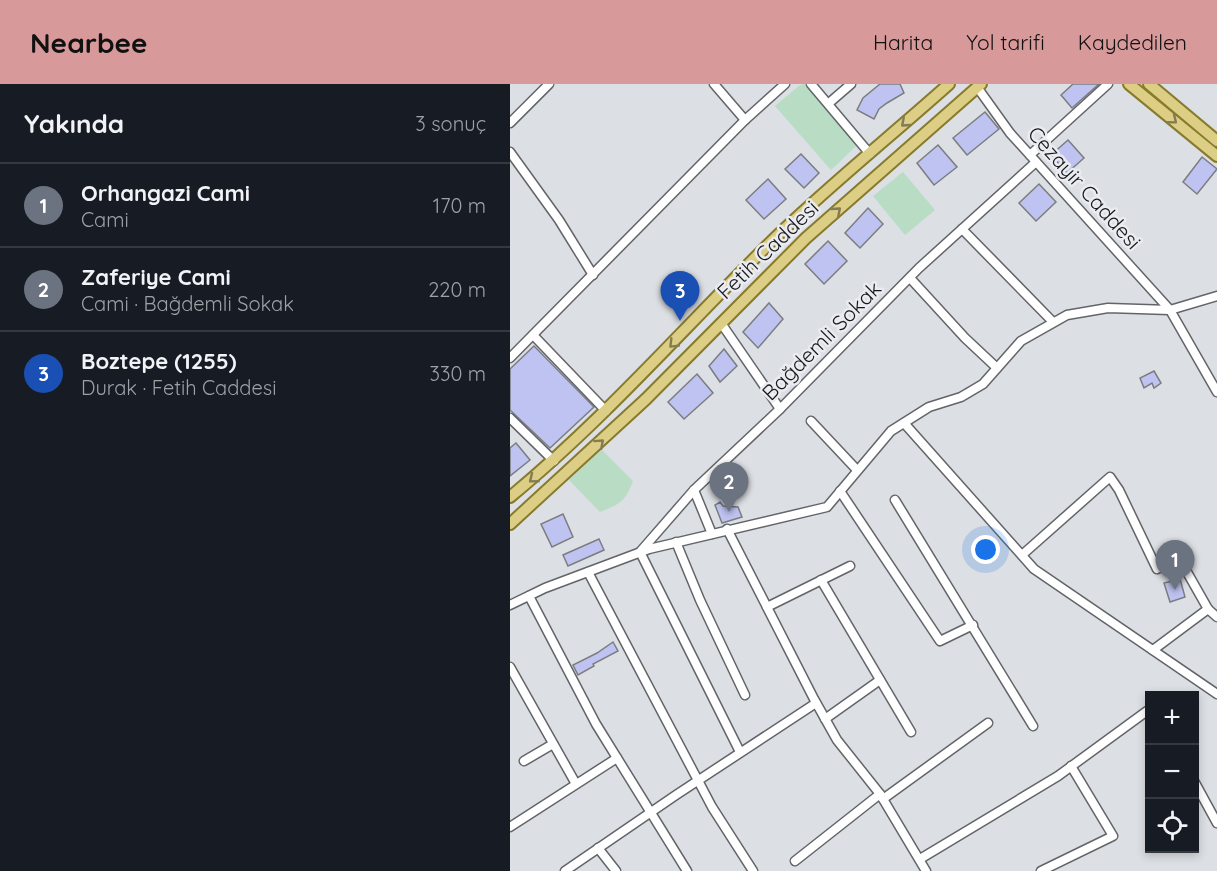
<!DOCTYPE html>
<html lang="tr">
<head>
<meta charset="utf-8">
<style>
  :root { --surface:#171b24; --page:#242831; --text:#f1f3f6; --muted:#9ea1a6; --line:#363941; --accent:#d8999a }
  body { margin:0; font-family:Quicksand,sans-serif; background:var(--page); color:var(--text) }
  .controls { position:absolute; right:18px; bottom:18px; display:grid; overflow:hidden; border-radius:0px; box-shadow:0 3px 9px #0003 }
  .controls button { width:54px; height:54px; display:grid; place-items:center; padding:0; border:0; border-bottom:2px solid var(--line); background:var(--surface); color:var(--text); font:30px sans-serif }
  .you { position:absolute; left:476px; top:466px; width:21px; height:21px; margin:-15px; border:4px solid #fff; border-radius:50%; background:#1a73e8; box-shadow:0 0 0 9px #1a73e833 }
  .badge { display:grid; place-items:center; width:39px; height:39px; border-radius:50%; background:var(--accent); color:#fff; font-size:20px; font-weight:700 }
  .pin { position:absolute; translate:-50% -50px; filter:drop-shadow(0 2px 3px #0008) }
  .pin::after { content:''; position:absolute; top:32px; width:21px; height:18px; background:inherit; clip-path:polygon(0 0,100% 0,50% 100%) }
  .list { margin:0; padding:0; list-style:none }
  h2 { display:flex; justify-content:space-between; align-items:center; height:78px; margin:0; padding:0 24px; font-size:26px }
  h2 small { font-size:20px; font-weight:400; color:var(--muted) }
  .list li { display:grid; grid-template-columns:39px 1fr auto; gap:18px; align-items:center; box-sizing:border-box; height:84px; padding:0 24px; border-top:2px solid var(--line) }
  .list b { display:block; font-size:22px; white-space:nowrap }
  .list p { margin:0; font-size:20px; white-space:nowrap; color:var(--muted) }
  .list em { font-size:20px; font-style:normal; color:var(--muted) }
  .icon { flex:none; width:33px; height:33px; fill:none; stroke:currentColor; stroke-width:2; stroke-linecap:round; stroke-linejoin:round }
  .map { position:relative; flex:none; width:707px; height:787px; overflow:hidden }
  header { display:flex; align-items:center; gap:36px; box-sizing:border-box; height:84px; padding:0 30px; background:var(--accent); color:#111 }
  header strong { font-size:28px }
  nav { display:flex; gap:33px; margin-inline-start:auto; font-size:21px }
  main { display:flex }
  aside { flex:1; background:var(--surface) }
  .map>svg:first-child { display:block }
</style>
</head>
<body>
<header>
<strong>Nearbee</strong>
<nav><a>Harita</a><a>Yol tarifi</a><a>Kaydedilen</a></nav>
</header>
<main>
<aside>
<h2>Yakında<small>3 sonuç</small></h2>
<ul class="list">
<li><span class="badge" style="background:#6b7280">1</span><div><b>Orhangazi Cami</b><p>Cami</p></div><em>170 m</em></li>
<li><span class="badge" style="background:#6b7280">2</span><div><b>Zaferiye Cami</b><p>Cami · Bağdemli Sokak</p></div><em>220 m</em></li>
<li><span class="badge" style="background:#1a4fb4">3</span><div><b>Boztepe (1255)</b><p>Durak · Fetih Caddesi</p></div><em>330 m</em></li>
</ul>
</aside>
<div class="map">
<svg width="707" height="787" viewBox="0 0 707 787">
  <rect width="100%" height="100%" fill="#dcdfe3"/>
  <g fill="#b9dcc5">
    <path d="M294,0L348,60L321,86L265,22L290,1Z"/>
    <path d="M393,88L425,126L395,151L363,112Z"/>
    <path d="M91,365L123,397C115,418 110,420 90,428L59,396Z"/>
  </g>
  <g fill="#bfc3f1" stroke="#7c7d81" stroke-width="1.5">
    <path d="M370,0H390L394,9L377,19L369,25L364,35L347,26L353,14Z"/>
    <path d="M563,0H589L562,24L551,11Z"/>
    <path d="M475,28L489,45L457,71L443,54Z"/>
    <path d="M558,56L574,74L557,89L541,71Z"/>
    <path d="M428,61L447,83L424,101L407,79Z"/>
    <path d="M291,70L309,89L294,104L275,85Z"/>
    <path d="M692,73L707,85L687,110L673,98Z"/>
    <path d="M258,95L276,115L254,135L236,116Z"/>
    <path d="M529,100L546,118L526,137L509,119Z"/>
    <path d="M358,124L373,140L350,164L335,149Z"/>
    <path d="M318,157L337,177L314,200L295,180Z"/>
    <path d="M259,219L273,235L248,264L233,248Z"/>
    <path d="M24,262L84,323L40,364L0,326V285Z"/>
    <path d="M214,265L227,282L210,298L199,282Z"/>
    <path d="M644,287L651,299L644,304L642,299L634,304L630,294Z"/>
    <path d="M187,290L203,309L174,335L158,318Z"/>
    <path d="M6,359L20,376L0,392V364Z"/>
    <path d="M210,418L213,422L228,423L232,433L212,439L205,421Z"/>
    <path d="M53,430L63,453L42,463L31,440Z"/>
    <path d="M89,455L94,466L58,482L53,471Z"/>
    <path d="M670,495L675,513L660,518L654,499Z"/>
    <path d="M103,558L108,567L83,580L84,582L68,591L63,581L87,569Z"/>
  </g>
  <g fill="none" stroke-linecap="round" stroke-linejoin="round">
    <g stroke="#626568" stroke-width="11">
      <g id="minor">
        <path d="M204,0L235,36"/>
        <path d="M301,0L360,70"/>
        <path d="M467,3L500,49L660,226L707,308"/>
        <path d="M319,19L341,0"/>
        <path d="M0,39L39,0"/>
        <path d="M0,68L49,136L83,191"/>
        <path d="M520,71L598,0"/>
        <path d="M452,145L543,238"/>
        <path d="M400,194L455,254L487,284"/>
        <path d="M211,239L270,325"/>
        <path d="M23,251L96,327"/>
        <path d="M0,274L235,36L275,0"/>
        <path d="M0,334L44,377"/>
        <path d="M301,337L347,386"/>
        <path d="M394,339L524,485L707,610"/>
        <path d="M184,406L202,450"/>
        <path d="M330,407L430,557L463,541"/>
        <path d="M385,416L523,642"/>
        <path d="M217,445L304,615L327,656L370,710L416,787"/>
        <path d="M166,458L190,516L235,611"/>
        <path d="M512,471L600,393L609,406L647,485L669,474L698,525"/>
        <path d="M78,488L202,723L243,787"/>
        <path d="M311,496L401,648"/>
        <path d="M19,512L86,640L177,787"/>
        <path d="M0,521L35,504L139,465L317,423L381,347L419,323L451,313L473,300L511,257L557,231L598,224L660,226L707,212"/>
        <path d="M257,523L340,482"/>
        <path d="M643,566L698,525L707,533"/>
        <path d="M0,583L66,700"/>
        <path d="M315,635L370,596"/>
        <path d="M230,668L130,468L184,406L270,325L409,184L526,78"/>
        <path d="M14,677L43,660"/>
        <path d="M684,697L707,739"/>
        <path d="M373,715L478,639"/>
        <path d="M0,743L107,674"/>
        <path d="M88,764L106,787"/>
        <path d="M410,775L548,692L637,627L640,630"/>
        <path d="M285,777L370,710"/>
        <path d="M55,787L166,711L306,619"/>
        <path d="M531,787L603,752L561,682"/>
      </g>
    </g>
    <g stroke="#887a2b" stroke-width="14">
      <g id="major">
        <path d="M619,0L707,72"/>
        <path d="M639,0L707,57"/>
        <path d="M0,413C96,334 177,240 266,153C321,100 382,51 439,0"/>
        <path d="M0,440L136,315L296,154L471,0"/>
      </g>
    </g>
    <use href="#minor" stroke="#fff" stroke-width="8"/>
    <use href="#major" stroke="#dcce85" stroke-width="10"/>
  </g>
  <defs><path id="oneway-chevron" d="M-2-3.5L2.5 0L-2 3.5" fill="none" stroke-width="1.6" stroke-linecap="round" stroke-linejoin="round" transform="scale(1.5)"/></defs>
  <g stroke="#837c54">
    <use href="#oneway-chevron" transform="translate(663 36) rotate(39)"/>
    <use href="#oneway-chevron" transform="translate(395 39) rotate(139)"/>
    <use href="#oneway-chevron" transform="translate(327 127) rotate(-41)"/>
    <use href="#oneway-chevron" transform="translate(163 260) rotate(135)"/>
    <use href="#oneway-chevron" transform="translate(90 359) rotate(-42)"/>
    <use href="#oneway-chevron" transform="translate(23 395) rotate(141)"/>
  </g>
  <g text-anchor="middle" stroke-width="5" stroke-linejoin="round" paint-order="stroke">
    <g font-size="21" fill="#171819" stroke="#eaecf1">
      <text transform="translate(574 104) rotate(48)" y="7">Cezayir Caddesi</text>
      <text transform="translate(258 166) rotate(-44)" y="7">Fetih Caddesi</text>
      <text transform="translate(312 257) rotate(-45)" y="7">Bağdemli Sokak</text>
    </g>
  </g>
</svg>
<div class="controls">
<button>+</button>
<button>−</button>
<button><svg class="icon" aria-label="locate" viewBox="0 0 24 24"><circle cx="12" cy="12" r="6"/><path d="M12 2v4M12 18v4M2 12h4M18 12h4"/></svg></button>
</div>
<div class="you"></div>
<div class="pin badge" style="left:665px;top:506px;background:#6b7280">1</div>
<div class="pin badge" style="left:219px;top:428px;background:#6b7280">2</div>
<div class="pin badge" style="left:170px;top:237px;background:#1a4fb4">3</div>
</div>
</main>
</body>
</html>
